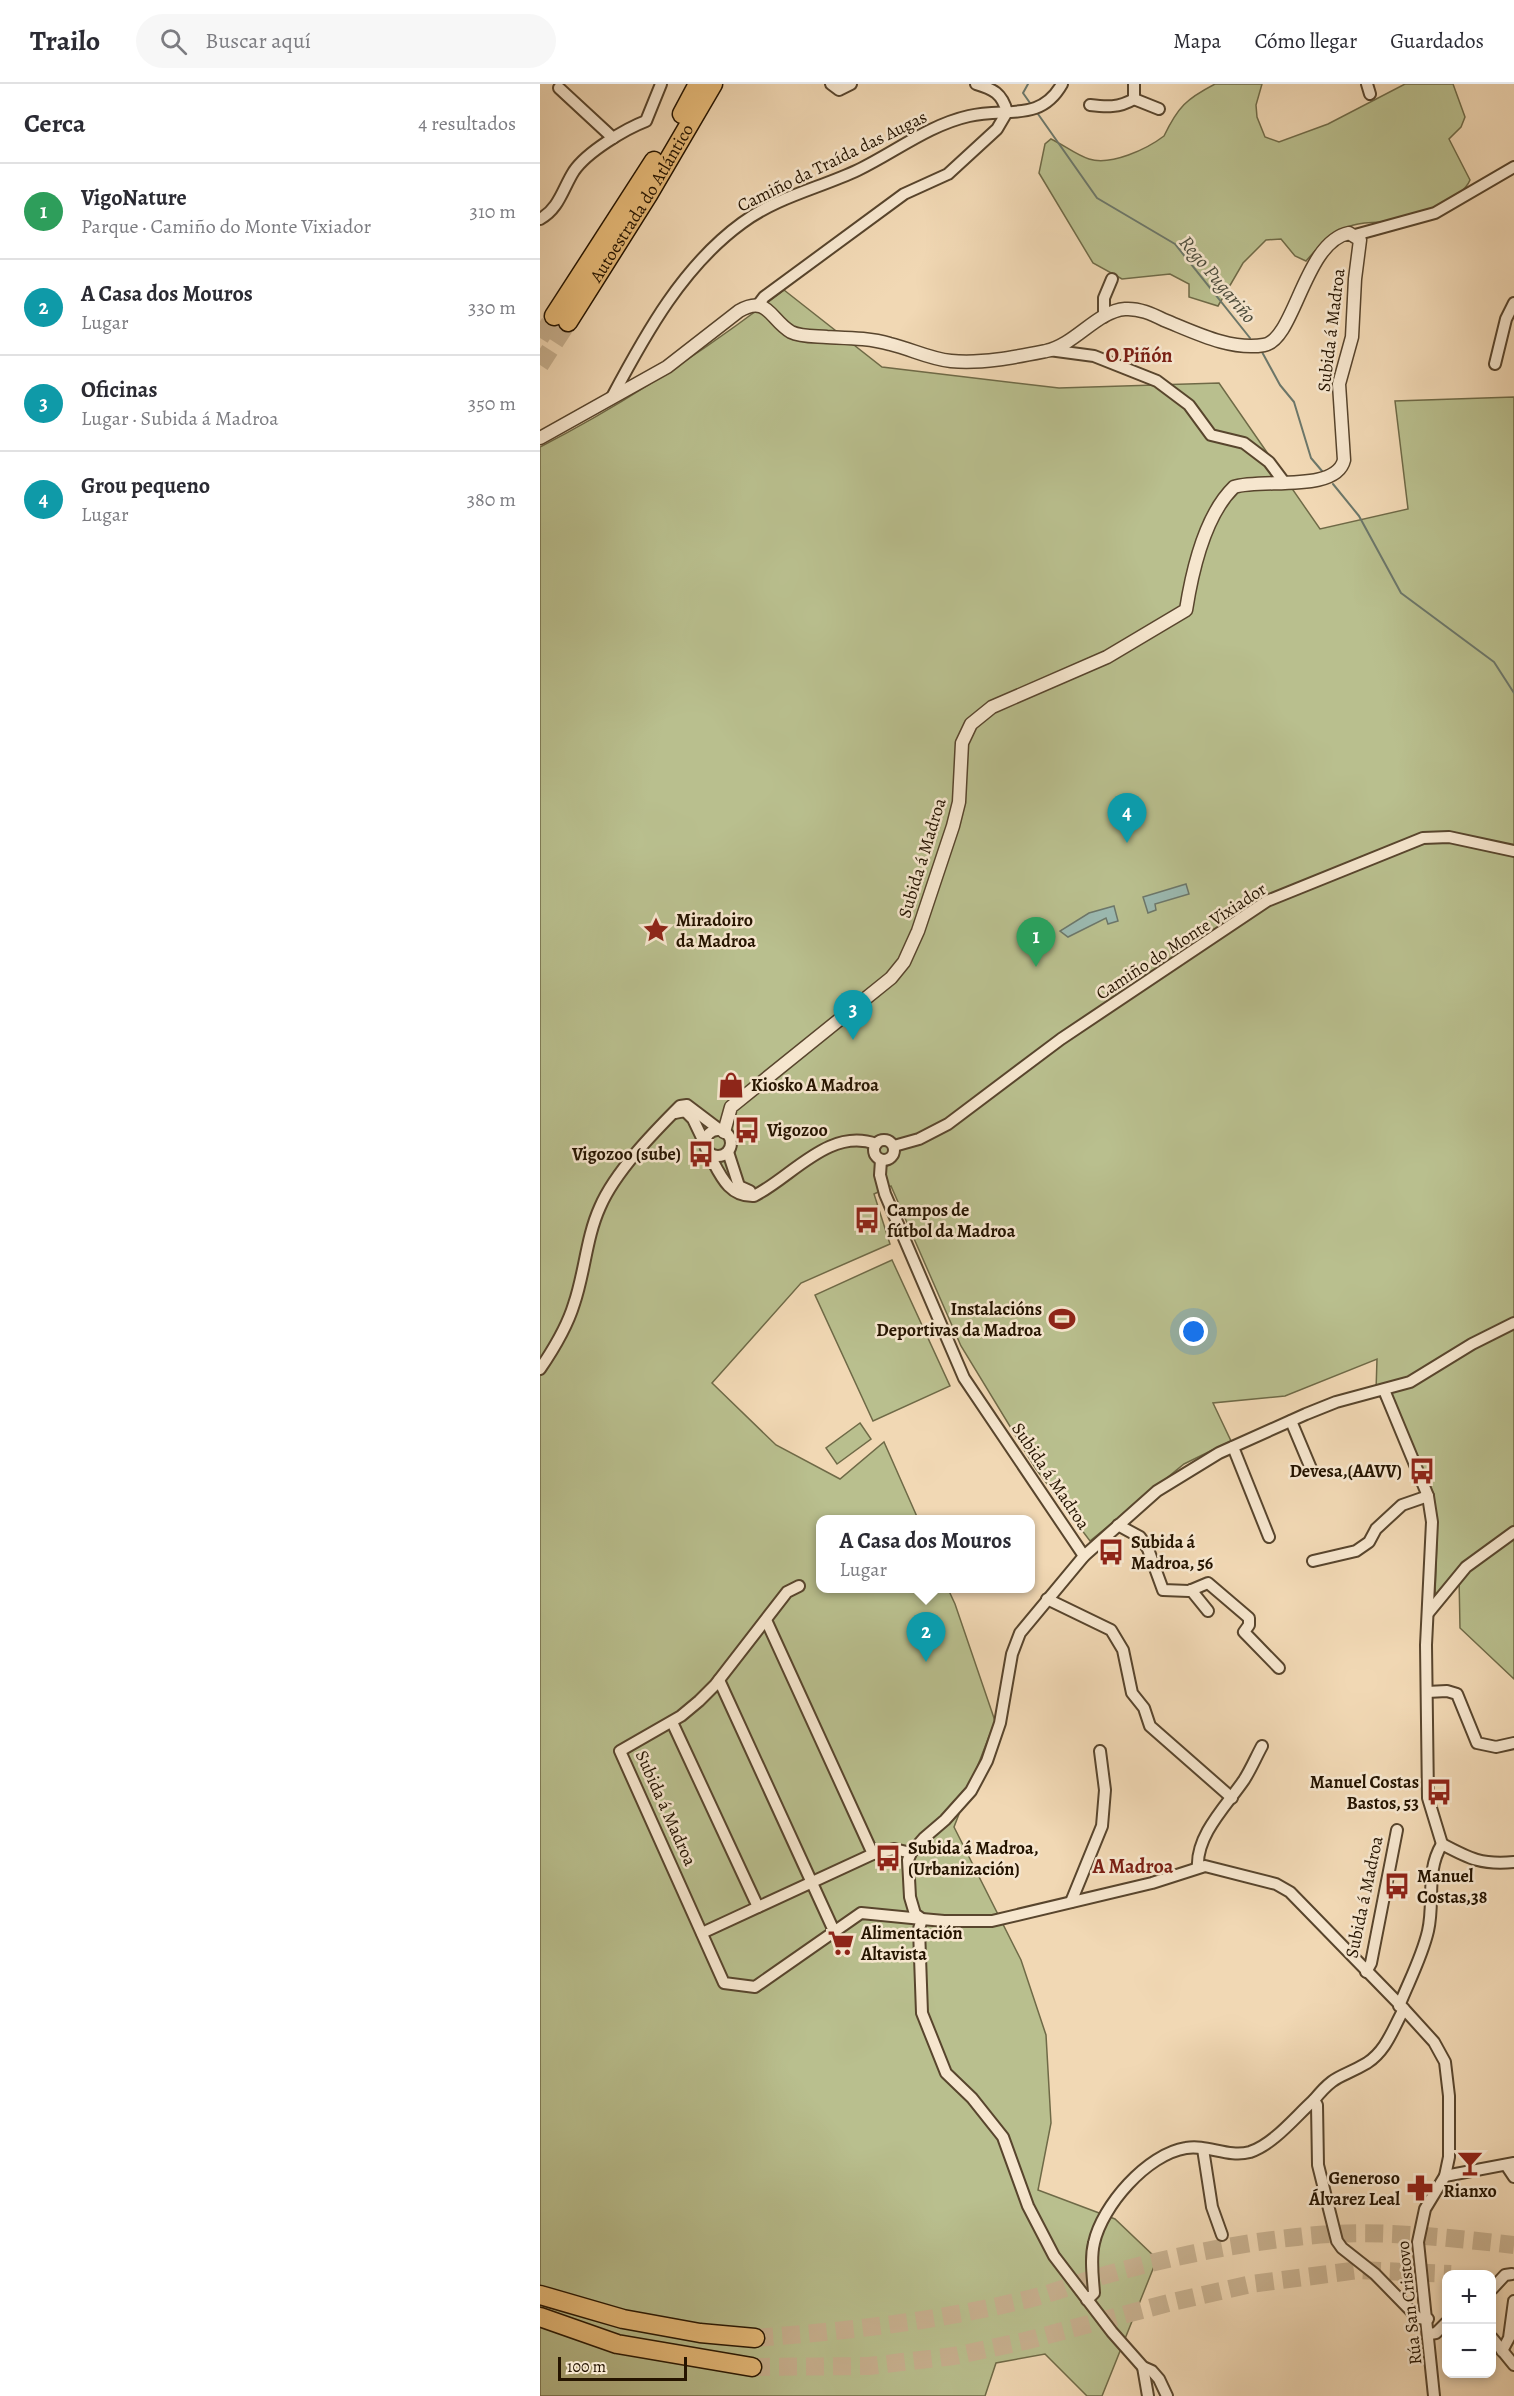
<!DOCTYPE html>
<html lang="es">
<head>
<meta charset="utf-8">
<style>
  :root { --surface:#fff; --page:#f7f7f7; --text:#2b2b33; --muted:#7c7c81; --line:#e1e1e2; --accent:#0f766e }
  body { margin:0; font-family:Alegreya,serif; background:var(--page); color:var(--text) }
  .controls { position:absolute; right:18px; bottom:18px; display:grid; overflow:hidden; border-radius:12px; box-shadow:0 3px 9px #0003 }
  .controls button { width:54px; height:54px; display:grid; place-items:center; padding:0; border:0; border-bottom:2px solid var(--line); background:var(--surface); color:var(--text); font:30px sans-serif }
  .scale { position:absolute; left:18px; bottom:15px; width:129px; box-sizing:border-box; padding-left:6px; border:3px solid #251400; border-top:0; font-size:16px; line-height:21px; white-space:nowrap; color:#251400; -webkit-text-stroke:4px #f6e6ce; paint-order:stroke }
  .you { position:absolute; left:654px; top:1248px; width:21px; height:21px; margin:-15px; border:4px solid #fff; border-radius:50%; background:#1a73e8; box-shadow:0 0 0 9px #1a73e833 }
  .badge { display:grid; place-items:center; width:39px; height:39px; border-radius:50%; background:var(--accent); color:#fff; font-size:20px; font-weight:700 }
  .pin { position:absolute; translate:-50% -50px; filter:drop-shadow(0 2px 3px #0008) }
  .pin::after { content:''; position:absolute; top:32px; width:21px; height:18px; background:inherit; clip-path:polygon(0 0,100% 0,50% 100%) }
  .popup { position:absolute; left:276px; top:1431px; width:219px; height:78px; box-sizing:border-box; display:grid; place-content:center; border-radius:12px; background:var(--surface); filter:drop-shadow(0 2px 4px #0005); font-size:20px; white-space:nowrap; color:var(--muted) }
  .popup b { font-size:22px; color:var(--text) }
  .popup::after { content:''; position:absolute; left:50%; top:100%; margin-left:-12px; border:12px solid transparent; border-top-color:var(--surface) }
  .list { margin:0; padding:0; list-style:none }
  h2 { display:flex; justify-content:space-between; align-items:center; height:78px; margin:0; padding:0 24px; font-size:26px }
  h2 small { font-size:20px; font-weight:400; color:var(--muted) }
  .list li { display:grid; grid-template-columns:39px 1fr auto; gap:18px; align-items:center; box-sizing:border-box; height:96px; padding:0 24px; border-top:2px solid var(--line) }
  .list b { display:block; font-size:22px; white-space:nowrap }
  .list p { margin:0; font-size:20px; white-space:nowrap; color:var(--muted) }
  .list em { font-size:20px; font-style:normal; color:var(--muted) }
  .icon { flex:none; width:33px; height:33px; fill:none; stroke:currentColor; stroke-width:2; stroke-linecap:round; stroke-linejoin:round }
  .map { position:relative; flex:none; width:974px; height:2312px; overflow:hidden }
  header { display:flex; align-items:center; gap:36px; box-sizing:border-box; height:84px; padding:0 30px; background:var(--surface); border-bottom:2px solid var(--line) }
  header strong { font-size:28px }
  nav { display:flex; gap:33px; margin-inline-start:auto; font-size:21px }
  .search { width:420px; height:54px; background:var(--page); display:flex; align-items:center; gap:15px; box-sizing:border-box; padding:0 21px; border-radius:33px; color:var(--muted); font-size:22px }
  main { display:flex }
  aside { flex:1; background:var(--surface) }
  .map>svg:first-child { display:block }
</style>
</head>
<body>
<header>
<strong>Trailo</strong>
<div class="search"><svg class="icon" aria-label="search" viewBox="0 0 24 24"><circle cx="10" cy="10" r="6"/><path d="M15 15l6 6"/></svg>Buscar aquí</div>
<nav><a>Mapa</a><a>Cómo llegar</a><a>Guardados</a></nav>
</header>
<main>
<aside>
<h2>Cerca<small>4 resultados</small></h2>
<ul class="list">
<li><span class="badge" style="background:#2e9e5b">1</span><div><b>VigoNature</b><p>Parque · Camiño do Monte Vixiador</p></div><em>310 m</em></li>
<li><span class="badge" style="background:#0f9aa8">2</span><div><b>A Casa dos Mouros</b><p>Lugar</p></div><em>330 m</em></li>
<li><span class="badge" style="background:#0f9aa8">3</span><div><b>Oficinas</b><p>Lugar · Subida á Madroa</p></div><em>350 m</em></li>
<li><span class="badge" style="background:#0f9aa8">4</span><div><b>Grou pequeno</b><p>Lugar</p></div><em>380 m</em></li>
</ul>
</aside>
<div class="map">
<svg width="974" height="2312" viewBox="0 0 974 2312">
  <rect width="100%" height="100%" fill="#f1d8b4"/>
  <filter id="stains"><feTurbulence type="fractalNoise" baseFrequency=".00333" numOctaves="4"/><feColorMatrix values="0 0 0 0 .2 0 0 0 0 .09 0 0 0 0 .02 0 0 0 .5 -.17"/></filter>
  <radialGradient id="worn" r=".72"><stop offset=".6" stop-color="#630" stop-opacity="0"/><stop offset="1" stop-color="#630" stop-opacity=".3"/></radialGradient>
  <g fill="#b9bf8e" stroke="#6f6a47" stroke-width="1.5">
    <path d="M675,0H722L716,21L717,33L725,53L739,58L788,40L865,0H913L925,33L921,43L909,55L930,96C921,119 864,135 840,138C829,139 819,138 808,143C789,151 779,162 766,177L755,172L741,155L726,156L703,179L678,222L649,213V200L630,190L582,195L553,179L499,89L505,60L511,55C524,61 536,71 549,75C571,82 607,65 624,52C638,23 646,15 675,0Z"/>
    <path d="M244,206L342,283L519,304L679,299L780,445L868,425L855,317L974,313V1595L920,1544L919,1492L895,1512L897,1454L882,1387L863,1348L836,1307L837,1275L745,1312L673,1319L691,1357L644,1380L550,1457L496,1385L421,1262L351,1102L334,1110L350,1160L261,1199L172,1299L236,1361L300,1395L344,1358L378,1435L281,1436V1504L408,1505L415,1520L455,1637L414,1743L481,1876L506,1951L511,2039L498,2106L575,2135L617,2175L562,2312H547L505,2270L456,2279L445,2312H0V363C86,319 167,265 244,206Z"/>
    <path d="M352,1176L410,1302L333,1337L275,1211Z"/>
    <path d="M320,1339L331,1355L297,1380L286,1364Z"/>
  </g>
  <g fill="#9bb9b0" stroke="#6c776a" stroke-width="1.5">
    <path d="M646,800L649,810L615,820L616,826L608,829L603,813Z"/>
    <path d="M574,822L578,837L568,840L566,834L528,853L520,847L549,829Z"/>
  </g>
  <g fill="none" stroke-linecap="round" stroke-linejoin="round">
    <g stroke="#6c776a" stroke-width="2">
      <path d="M488,0L483,9L490,19"/>
      <path d="M498,30L557,114L635,160L710,254"/>
      <path d="M722,268L740,301L754,318L771,374L782,387"/>
      <path d="M793,400L819,432L861,509L954,578L974,609"/>
    </g>
    <g stroke="#c8b190" stroke-width="18" stroke-dasharray="18 9" stroke-linecap="butt">
      <path d="M0,254L14,232"/>
      <path d="M0,281L28,238"/>
      <path d="M215,2254C307,2247 390,2238 480,2217C508,2211 535,2200 562,2192C625,2174 692,2160 757,2153C829,2144 903,2153 974,2161"/>
      <path d="M212,2283L329,2282L414,2272L485,2257L632,2218L711,2200L819,2186L911,2190"/>
    </g>
    <g stroke="#58452d" stroke-width="14">
      <g id="minor">
        <path d="M291,0L299,6L311,0"/>
        <path d="M436,0C453,5 462,9 467,28"/>
        <path d="M827,0L830,10"/>
        <path d="M19,4L73,54"/>
        <path d="M594,15L619,25"/>
        <path d="M550,21C566,23 579,24 594,15V0"/>
        <path d="M0,135C19,125 23,104 34,87C47,68 85,45 106,37L121,0"/>
        <path d="M815,151L895,129L974,83"/>
        <path d="M218,221L224,213L364,110L408,90L457,45L467,28"/>
        <path d="M564,233V214L572,195"/>
        <path d="M509,266L554,272L617,297L649,321L671,351L704,359L729,378L744,398"/>
        <path d="M955,280L966,235L974,219"/>
        <path d="M72,313C106,249 143,182 202,139C237,113 280,104 318,86C355,68 389,41 429,32C466,23 500,39 522,0"/>
        <path d="M135,1029L145,1027L153,1035L164,1058"/>
        <circle cx="178" cy="1059" r="13"/>
        <circle cx="344" cy="1066" r="10"/>
        <path d="M354,1062L379,1055L408,1040L521,955L727,817L883,754L909,753L974,767"/>
        <path d="M188,1068L199,1102L210,1107"/>
        <path d="M169,1070C180,1090 188,1113 214,1112C252,1093 289,1043 336,1060"/>
        <path d="M341,1076L340,1091L345,1110L424,1294L544,1472"/>
        <path d="M0,1285C13,1266 27,1243 34,1220C45,1188 46,1154 60,1123C75,1088 113,1049 140,1022L147,1021L180,1046"/>
        <path d="M844,1306L888,1412L892,1438L886,1561L888,1714L902,1760"/>
        <path d="M751,1337L772,1387"/>
        <path d="M693,1363L729,1453"/>
        <path d="M578,1441L600,1453L608,1465L623,1506L649,1507L668,1499L709,1534V1541L704,1548L739,1584"/>
        <path d="M773,1477L816,1467L829,1458L836,1445L862,1421L888,1412"/>
        <path d="M259,1502L247,1508L175,1601L159,1617L141,1632L80,1667L184,1899L215,1903L321,1829L382,1835L379,1845L382,1929L406,1989L432,2014L463,2053L488,2122L514,2172L572,2248L603,2283L612,2287L619,2295L627,2312"/>
        <path d="M651,1506L668,1527"/>
        <path d="M507,1515L571,1546L583,1566L592,1609L604,1624L610,1642L692,1714"/>
        <path d="M889,1528L926,1483L974,1448"/>
        <path d="M226,1536L333,1770"/>
        <path d="M179,1596L294,1847"/>
        <path d="M887,1608L907,1607L917,1610L937,1659L956,1663L974,1659"/>
        <path d="M132,1638L218,1823"/>
        <path d="M902,1760C930,1775 942,1781 974,1778"/>
        <path d="M658,1783C656,1751 687,1721 704,1696C711,1685 716,1673 722,1662"/>
        <path d="M531,1818L562,1742L565,1706L560,1667"/>
        <path d="M162,1849L333,1770L354,1765L371,1769"/>
        <path d="M826,1888L831,1879L857,1746"/>
        <path d="M859,1922C869,1897 882,1873 888,1847C895,1817 885,1788 902,1760"/>
        <path d="M864,1925C853,1944 847,1966 827,1979C800,1995 796,1989 774,2016L777,2021L778,2081L797,2157L802,2164L835,2190L878,2234L888,2235"/>
        <path d="M663,2065L672,2123L682,2151"/>
        <path d="M966,2081L974,2093"/>
        <path d="M905,2092L974,2079"/>
        <path d="M952,2205L965,2191L972,2190"/>
        <path d="M547,2216L554,2209C553,2193 550,2175 554,2159C562,2122 607,2070 646,2064C667,2060 688,2074 710,2068C734,2060 755,2033 774,2016"/>
        <path d="M890,2250L896,2249L906,2239"/>
        <path d="M952,2254L974,2281"/>
        <path d="M962,2267L969,2254L974,2217"/>
        <path d="M603,2283L608,2312"/>
        <path d="M894,2312L878,2158L885,2125L905,2092L909,2073V2012L905,1978L894,1958L864,1925L750,1808L736,1800L665,1782L612,1799L452,1837H404L382,1835L375,1830L370,1813L368,1776L371,1769L384,1754L405,1736L431,1707L447,1677L460,1639L472,1570L480,1549L544,1472L617,1407L679,1369L766,1330L796,1318L870,1298L932,1260L974,1239"/>
      </g>
    </g>
    <g stroke="#58452d" stroke-width="15">
      <path id="tertiary" d="M0,354L127,283L199,227C228,210 230,236 251,248C261,253 276,252 287,253C308,254 329,254 350,260C371,265 390,275 411,277C442,280 476,273 506,267C535,261 557,227 585,225C599,224 612,230 624,236C654,248 691,267 724,261C755,256 764,158 809,149L820,156L815,195L812,253L799,300L804,376C796,409 722,394 694,403C665,431 652,488 646,526L567,573L452,623L431,640L422,659L419,718L413,742L378,847L364,878L351,894L191,1023L184,1048"/>
    </g>
    <g stroke="#251400" stroke-width="21">
      <g id="motorway">
        <path d="M142,30L158,0"/>
        <path d="M14,232L114,77"/>
        <path id="s1" d="M28,238L108,111L173,0"/>
        <path d="M0,2211L83,2235L160,2249L215,2254"/>
        <path d="M0,2233L77,2260L212,2283"/>
      </g>
    </g>
    <use href="#minor" stroke="#f6e6ce" stroke-width="10"/>
    <use href="#tertiary" stroke="#f6e6ce" stroke-width="12"/>
    <use href="#motorway" stroke="#e8bc7a" stroke-width="18"/>
  </g>
  <defs>
    <g id="sight-bare" transform="scale(2.07)"><path d="M0-6L1.8-2.2L6-1.7L2.9 1.2L3.7 5.4L0 3.3L-3.7 5.4L-2.9 1.2L-6-1.7L-1.8-2.2Z" fill="#8f2418" stroke="#f6e6ce" stroke-width="2.5" paint-order="stroke"/></g>
    <g id="shop-bare" transform="scale(2.07)"><path d="M-5-2.5h2.3a2.7 3.5 0 0 1 5.4 0H5L5.5 6h-11ZM-1.5-2.5h3a1.5 2.3 0 0 0-3 0Z" fill="#8f2418" stroke="#f6e6ce" stroke-width="2.5" paint-order="stroke"/></g>
    <g id="bus-bare" transform="scale(2.07)"><path d="M-5-6H5V4H4V6H2V4H-2V6H-4V4H-5ZM-3.5-4V0h7V-4ZM-3.5 1.2v1.5H-2V1.2ZM2 1.2v1.5H3.5V1.2Z" fill="#8f2418" stroke="#f6e6ce" stroke-width="2.5" paint-order="stroke"/></g>
    <g id="stadium-bare" transform="scale(2.07)"><path d="M0-5a6.5 5 0 1 0 0 10a6.5 5 0 1 0 0-10ZM-3.5-1.8h7v3.6h-7Z" fill="#8f2418" stroke="#f6e6ce" stroke-width="2.5" paint-order="stroke"/></g>
    <g id="supermarket-bare" transform="scale(2.07)"><path d="M-6-5.5h2.5l.6 2H6L4.5 2H-2.5L-4.4-4H-6ZM-1.5 3.2a1.3 1.3 0 1 0 .1 0ZM3 3.2a1.3 1.3 0 1 0 .1 0Z" fill="#8f2418" stroke="#f6e6ce" stroke-width="2.5" paint-order="stroke"/></g>
    <g id="bar-bare" transform="scale(2.07)"><path d="M-6-5H6L.8 .8V4.5H3.5V6h-7V4.5H-.8V.8Z" fill="#8f2418" stroke="#f6e6ce" stroke-width="2.5" paint-order="stroke"/></g>
    <g id="pharmacy-bare" transform="scale(2.07)"><path d="M-2-6h4v4h4v4h-4v4h-4v-4h-4v-4h4Z" fill="#8f2418" stroke="#f6e6ce" stroke-width="2.5" paint-order="stroke"/></g>
  </defs>
  <g fill-rule="evenodd">
    <use href="#sight-bare" x="116" y="846"/>
    <use href="#shop-bare" x="191" y="1001"/>
    <use href="#bus-bare" x="207" y="1046"/>
    <use href="#bus-bare" x="161" y="1070"/>
    <use href="#bus-bare" x="327" y="1136"/>
    <use href="#stadium-bare" x="522" y="1235"/>
    <use href="#bus-bare" x="882" y="1387"/>
    <use href="#bus-bare" x="571" y="1468"/>
    <use href="#bus-bare" x="899" y="1708"/>
    <use href="#bus-bare" x="348" y="1774"/>
    <use href="#bus-bare" x="857" y="1802"/>
    <use href="#supermarket-bare" x="301" y="1859"/>
    <use href="#bar-bare" x="930" y="2079"/>
    <use href="#pharmacy-bare" x="880" y="2104"/>
  </g>
  <g text-anchor="middle" stroke-width="5" stroke-linejoin="round" paint-order="stroke">
    <g font-size="18" fill="#251400" stroke="#f6e6ce">
      <text transform="translate(292 77) rotate(-26)" y="6">Camiño da Traída das Augas</text>
      <text dy="6" stroke="none"><textPath href="#s1" startOffset="140">Autoestrada do Atlántico</textPath></text>
      <text transform="translate(791 246) rotate(-83)" y="6">Subida á Madroa</text>
      <text transform="translate(382 774) rotate(-73)" y="6">Subida á Madroa</text>
      <text transform="translate(641 857) rotate(-33)" y="6">Camiño do Monte Vixiador</text>
      <text transform="translate(511 1392) rotate(56)" y="6">Subida á Madroa</text>
      <text transform="translate(126 1724) rotate(66)" y="6">Subida á Madroa</text>
      <text transform="translate(824 1813) rotate(-78)" y="6">Subida á Madroa</text>
      <text transform="translate(869 2219) rotate(-96)" y="6">Rúa San Cristovo</text>
    </g>
    <g font-size="18" font-weight="bold" fill="#251400" stroke="#f6e6ce" text-anchor="start">
      <text x="136" y="842">Miradoiro<tspan x="136" dy="21">da Madroa</tspan></text>
      <text x="211" y="1007">Kiosko A Madroa</text>
      <text x="227" y="1052">Vigozoo</text>
      <text x="141" y="1076" text-anchor="end">Vigozoo (sube)</text>
      <text x="347" y="1132">Campos de<tspan x="347" dy="21">fútbol da Madroa</tspan></text>
      <text x="502" y="1231" text-anchor="end">Instalacións<tspan x="502" dy="21">Deportivas da Madroa</tspan></text>
      <text x="862" y="1393" text-anchor="end">Devesa,(AAVV)</text>
      <text x="591" y="1464">Subida á<tspan x="591" dy="21">Madroa, 56</tspan></text>
      <text x="879" y="1704" text-anchor="end">Manuel Costas<tspan x="879" dy="21">Bastos, 53</tspan></text>
      <text x="368" y="1770">Subida á Madroa,<tspan x="368" dy="21">(Urbanización)</tspan></text>
      <text x="877" y="1798">Manuel<tspan x="877" dy="21">Costas,38</tspan></text>
      <text x="321" y="1855">Alimentación<tspan x="321" dy="21">Altavista</tspan></text>
      <text x="860" y="2100" text-anchor="end">Generoso<tspan x="860" dy="21">Álvarez Leal</tspan></text>
      <text x="930" y="2113" text-anchor="middle">Rianxo</text>
    </g>
    <g font-size="20" font-style="italic" fill="#4e4e3e" stroke="#f6e6ce">
      <text transform="translate(678 195) rotate(50)" y="7">Rego Pugariño</text>
    </g>
    <g font-size="20" font-weight="bold" fill="#7a1f14" stroke="#f6e6ce">
      <text x="599" y="278">O Piñón</text>
      <text x="593" y="1789">A Madroa</text>
    </g>
  </g>
  <rect width="100%" height="100%" filter="url(#stains)"/>
  <rect width="100%" height="100%" fill="url(#worn)"/>
</svg>
<div class="controls">
<button>+</button>
<button>−</button>
</div>
<div class="scale">100 m</div>
<div class="you"></div>
<div class="pin badge" style="left:496px;top:883px;background:#2e9e5b">1</div>
<div class="pin badge" style="left:386px;top:1578px;background:#0f9aa8">2</div>
<div class="popup"><b>A Casa dos Mouros</b>Lugar</div>
<div class="pin badge" style="left:313px;top:956px;background:#0f9aa8">3</div>
<div class="pin badge" style="left:587px;top:759px;background:#0f9aa8">4</div>
</div>
</main>
</body>
</html>
